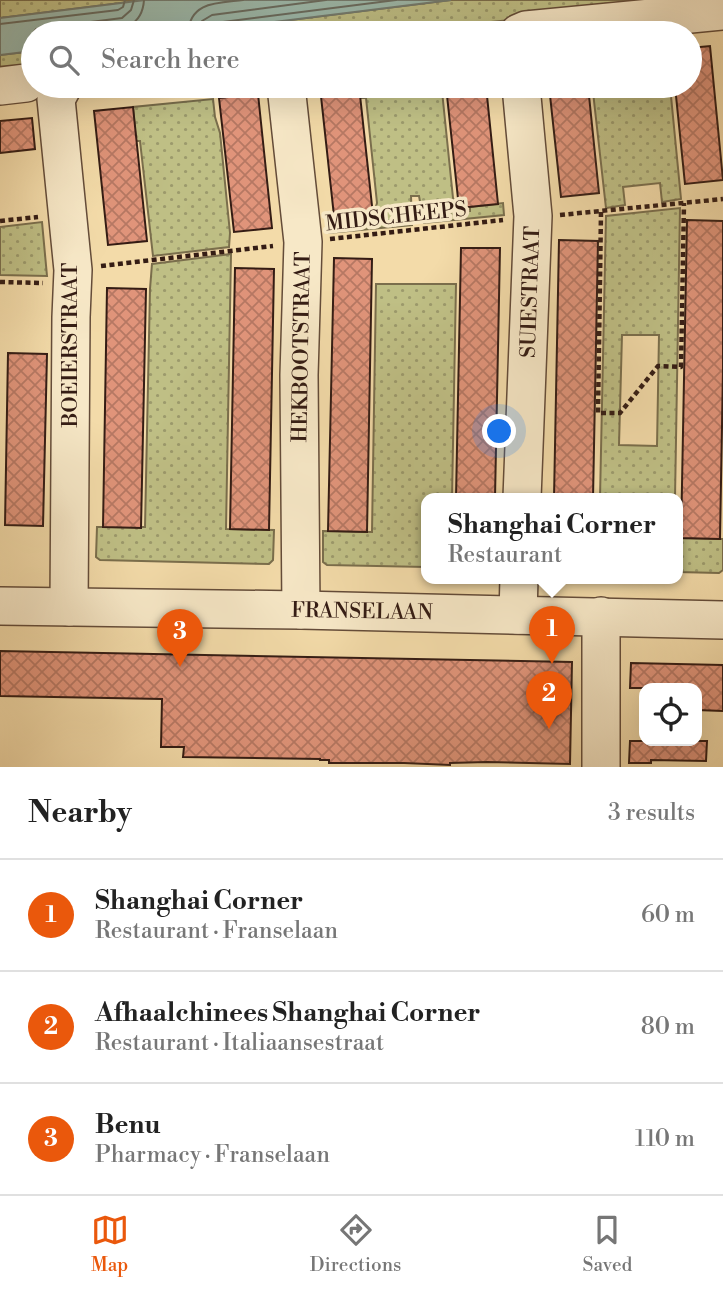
<!DOCTYPE html>
<html lang="en">
<head>
<meta charset="utf-8">
<style>
  :root { --surface:#fff; --page:#f2f2f2; --text:#222; --muted:#767676; --line:#e0e0e0; --accent:#ea580c }
  body { margin:0; font-family:"Libre Bodoni",serif; background:var(--page); color:var(--text) }
  .controls { position:absolute; right:21px; bottom:21px; display:grid; overflow:hidden; border-radius:14px; box-shadow:0 7px 28px #0002 }
  .controls button { width:63px; height:63px; display:grid; place-items:center; padding:0; border:0; border-bottom:2px solid var(--line); background:var(--surface); color:var(--text); font:35px sans-serif }
  .you { position:absolute; left:500px; top:432px; width:24px; height:24px; margin:-18px; border:5px solid #fff; border-radius:50%; background:#1a73e8; box-shadow:0 0 0 10px #1a73e833 }
  .badge { display:grid; place-items:center; width:46px; height:46px; border-radius:50%; background:var(--accent); color:#fff; font-size:23px; font-weight:700 }
  .pin { position:absolute; translate:-50% -58px; filter:drop-shadow(0 2px 4px #0008) }
  .pin::after { content:''; position:absolute; top:37px; width:24px; height:21px; background:inherit; clip-path:polygon(0 0,100% 0,50% 100%) }
  .popup { position:absolute; left:421px; top:493px; width:262px; height:91px; box-sizing:border-box; display:grid; place-content:center; border-radius:14px; background:var(--surface); filter:drop-shadow(0 2px 5px #0005); font-size:23px; white-space:nowrap; color:var(--muted) }
  .popup b { font-size:26px; color:var(--text) }
  .popup::after { content:''; position:absolute; left:50%; top:100%; margin-left:-14px; border:14px solid transparent; border-top-color:var(--surface) }
  .list { margin:0; padding:0; list-style:none }
  h2 { display:flex; justify-content:space-between; align-items:center; height:91px; margin:0; padding:0 28px; font-size:30px }
  h2 small { font-size:23px; font-weight:400; color:var(--muted) }
  .list li { display:grid; grid-template-columns:46px 1fr auto; gap:21px; align-items:center; box-sizing:border-box; height:112px; padding:0 28px; border-top:2px solid var(--line) }
  .list b { display:block; font-size:26px; white-space:nowrap }
  .list p { margin:0; font-size:23px; white-space:nowrap; color:var(--muted) }
  .list em { font-size:23px; font-style:normal; color:var(--muted) }
  .icon { flex:none; width:38px; height:38px; fill:none; stroke:currentColor; stroke-width:2; stroke-linecap:round; stroke-linejoin:round }
  .map { position:relative; flex:none; width:723px; height:767px; overflow:hidden }
  .search { position:absolute; background:var(--surface); box-shadow:0 7px 28px #0002; left:21px; right:21px; top:21px; height:77px; display:flex; align-items:center; gap:18px; box-sizing:border-box; padding:0 24px; border-radius:38px; color:var(--muted); font-size:26px }
  .sheet { height:427px; background:var(--surface) }
  nav { display:flex; justify-content:space-around; align-items:center; box-sizing:border-box; height:98px; border-top:2px solid var(--line); background:var(--surface); font-size:19px; color:var(--muted) }
  nav a { display:grid; justify-items:center; gap:4px }
  nav .on { color:var(--accent) }
  .map>svg:first-child { display:block }
</style>
</head>
<body>
<div class="map">
<svg width="723" height="767" viewBox="0 0 723 767">
  <defs>
    <pattern id="grass-dots" width="8" height="8" patternUnits="userSpaceOnUse" patternTransform="scale(1.75)"><rect width="8" height="8" fill="#bfbf85"/><path d="M2 2h.1M6 6h.1" fill="none" stroke="#9c9a6c" stroke-width="1.8" stroke-linecap="round"/></pattern>
    <pattern id="building-cross-hatch" width="8" height="8" patternUnits="userSpaceOnUse" patternTransform="scale(1.75)"><rect width="8" height="8" fill="#e0947a"/><path d="M0 0l8 8M0 8l8-8" fill="none" stroke="#b67863"/></pattern>
  </defs>
  <rect width="100%" height="100%" fill="#f3dba9"/>
  <filter id="stains"><feTurbulence type="fractalNoise" baseFrequency=".00286" numOctaves="4"/><feColorMatrix values="0 0 0 0 .2 0 0 0 0 .09 0 0 0 0 .02 0 0 0 .5 -.17"/></filter>
  <radialGradient id="worn" r=".72"><stop offset=".6" stop-color="#630" stop-opacity="0"/><stop offset="1" stop-color="#630" stop-opacity=".3"/></radialGradient>
  <g fill="url(#grass-dots)" stroke="#7a6e4c" stroke-width="2" fill-rule="evenodd">
    <path d="M0,0H145L0,18Z"/>
    <path d="M451,0H698L386,33H186Z"/>
    <path d="M33,51V69L0,73V55Z"/>
    <path d="M359,86H446L447,89L442,91L453,198L459,208L465,207L466,211H470V207L503,203L504,215L424,223L419,196H411L412,225L329,233V222L373,217L377,203L366,98H361Z"/>
    <path d="M588,86H670L681,199L662,202L660,183L623,187L625,205L606,208L593,92H589Z"/>
    <path d="M213,99L215,117L220,133L230,233L229,247L153,256L140,141H136L133,107Z"/>
    <path d="M680,208L675,498H600L606,216ZM622,335H659L657,446L619,445Z"/>
    <path d="M42,222L47,276L0,275V227Z"/>
    <path d="M231,254L226,529L274,530L273,560L269,564L100,560L96,557L97,527H145L150,289L152,264Z"/>
    <path d="M376,284H456L452,498H426V567L327,565L323,562V531L372,532Z"/>
    <path d="M678,538L723,539V570L719,573L678,572Z"/>
  </g>
  <path fill="#9cbaad" stroke="#727b70" stroke-width="2" d="M145,0H451L186,33H33V51L0,55V18Z"/>
  <g fill="none" stroke-linecap="round" stroke-linejoin="round">
    <g stroke="#686b60" stroke-width="2">
      <path d="M0,24L118,10L123,7L125,0"/>
      <path d="M33,33L36,29L122,18L131,10L134,0"/>
      <path d="M89,33C114,30 142,32 144,0"/>
      <path d="M188,33C190,1 218,3 243,0"/>
      <path d="M199,33L202,21L212,15L326,0"/>
      <path d="M208,33L209,26L215,23L396,0"/>
    </g>
  </g>
  <g fill="url(#building-cross-hatch)" stroke="#341c14" stroke-width="2">
    <path d="M710,46L723,180L685,184L675,86H690V48Z"/>
    <path d="M333,86H359L373,215L334,216L320,87Z"/>
    <path d="M446,86H486L498,204L459,208Z"/>
    <path d="M549,86H588L599,193L561,197Z"/>
    <path d="M258,94L272,228L234,232L219,98Z"/>
    <path d="M133,107L147,241L108,245L94,111Z"/>
    <path d="M32,118L35,149L0,153V121Z"/>
    <path d="M687,220L723,221V370L720,539L681,538Z"/>
    <path d="M559,240L598,241L593,498H554Z"/>
    <path d="M461,248H500L495,498H456Z"/>
    <path d="M334,258L372,259L367,532L328,531Z"/>
    <path d="M235,268L274,269L269,530L230,529Z"/>
    <path d="M107,288L146,289L141,528L103,527Z"/>
    <path d="M8,353L47,354L43,526L5,525Z"/>
    <path d="M0,651L572,662L570,764L487,762L450,763V765L404,763H329V760H320V759L183,757L184,747H161L162,699L0,696Z"/>
    <path d="M631,663L723,665V711L697,710V688H630Z"/>
    <path d="M630,741H707L706,761L651,760V763H629Z"/>
  </g>
  <g fill="none" stroke-linecap="round" stroke-linejoin="round">
    <g stroke="#644c39" stroke-width="40">
      <g id="minor">
        <path d="M519,33L526,30L723,11"/>
        <path d="M0,86L26,83"/>
        <path d="M63,86L56,99L73,270L71,317L69,607"/>
        <path d="M286,86L303,242L299,375L301,610"/>
        <path d="M521,86L533,216L522,498"/>
        <path d="M0,606L301,610L723,620"/>
        <path d="M518,615L519,578"/>
        <path d="M601,767V616"/>
      </g>
    </g>
    <g stroke="#341c14" stroke-width="4.5" stroke-dasharray="5 3.5" stroke-linecap="butt">
      <path d="M478,33L491,32"/>
      <path d="M601,212L598,413H620L658,366L681,367L684,203"/>
      <path d="M560,215L723,199"/>
      <path d="M0,221L38,217"/>
      <path d="M330,239L503,220"/>
      <path d="M101,266L273,246"/>
      <path d="M0,282L43,283"/>
    </g>
    <use href="#minor" stroke="#f7e8c7" stroke-width="37"/>
  </g>
  <g text-anchor="middle" stroke-width="7" stroke-linejoin="round" paint-order="stroke">
    <g font-size="21" fill="#341c14" stroke="#f7e8c7">
      <text transform="translate(396 216) rotate(-6)" y="7">MIDSCHEEPS</text>
      <text transform="translate(530 292) rotate(-88)" y="7">SUIESTRAAT</text>
      <text transform="translate(70 345) rotate(-90)" y="7">BOEIERSTRAAT</text>
      <text transform="translate(301 347) rotate(-89)" y="7">HEKBOOTSTRAAT</text>
      <text transform="translate(362 611) rotate(1)" y="7">FRANSELAAN</text>
    </g>
  </g>
  <rect width="100%" height="100%" filter="url(#stains)"/>
  <rect width="100%" height="100%" fill="url(#worn)"/>
</svg>
<div class="controls">
<button><svg class="icon" aria-label="locate" viewBox="0 0 24 24"><circle cx="12" cy="12" r="6"/><path d="M12 2v4M12 18v4M2 12h4M18 12h4"/></svg></button>
</div>
<div class="you"></div>
<div class="pin badge" style="left:552px;top:664px">1</div>
<div class="popup"><b>Shanghai Corner</b>Restaurant</div>
<div class="pin badge" style="left:549px;top:729px">2</div>
<div class="pin badge" style="left:180px;top:667px">3</div>
<div class="search"><svg class="icon" aria-label="search" viewBox="0 0 24 24"><circle cx="10" cy="10" r="6"/><path d="M15 15l6 6"/></svg>Search here</div>
</div>
<section class="sheet">
<h2>Nearby<small>3 results</small></h2>
<ul class="list">
<li><span class="badge">1</span><div><b>Shanghai Corner</b><p>Restaurant · Franselaan</p></div><em>60 m</em></li>
<li><span class="badge">2</span><div><b>Afhaalchinees Shanghai Corner</b><p>Restaurant · Italiaansestraat</p></div><em>80 m</em></li>
<li><span class="badge">3</span><div><b>Benu</b><p>Pharmacy · Franselaan</p></div><em>110 m</em></li>
</ul>
</section>
<nav>
<a class="on"><svg class="icon" aria-label="map" viewBox="0 0 24 24"><path d="M3 6l6-2 6 2 6-2v14l-6 2-6-2-6 2zM9 4v14M15 6v14"/></svg>Map</a>
<a><svg class="icon" aria-label="directions" viewBox="0 0 24 24"><path d="M12 3l9 9-9 9-9-9zM9 14v-3h6M13 9l2 2-2 2"/></svg>Directions</a>
<a><svg class="icon" aria-label="saved" viewBox="0 0 24 24"><path d="M7 4h10v16l-5-4-5 4z"/></svg>Saved</a>
</nav>
</body>
</html>
